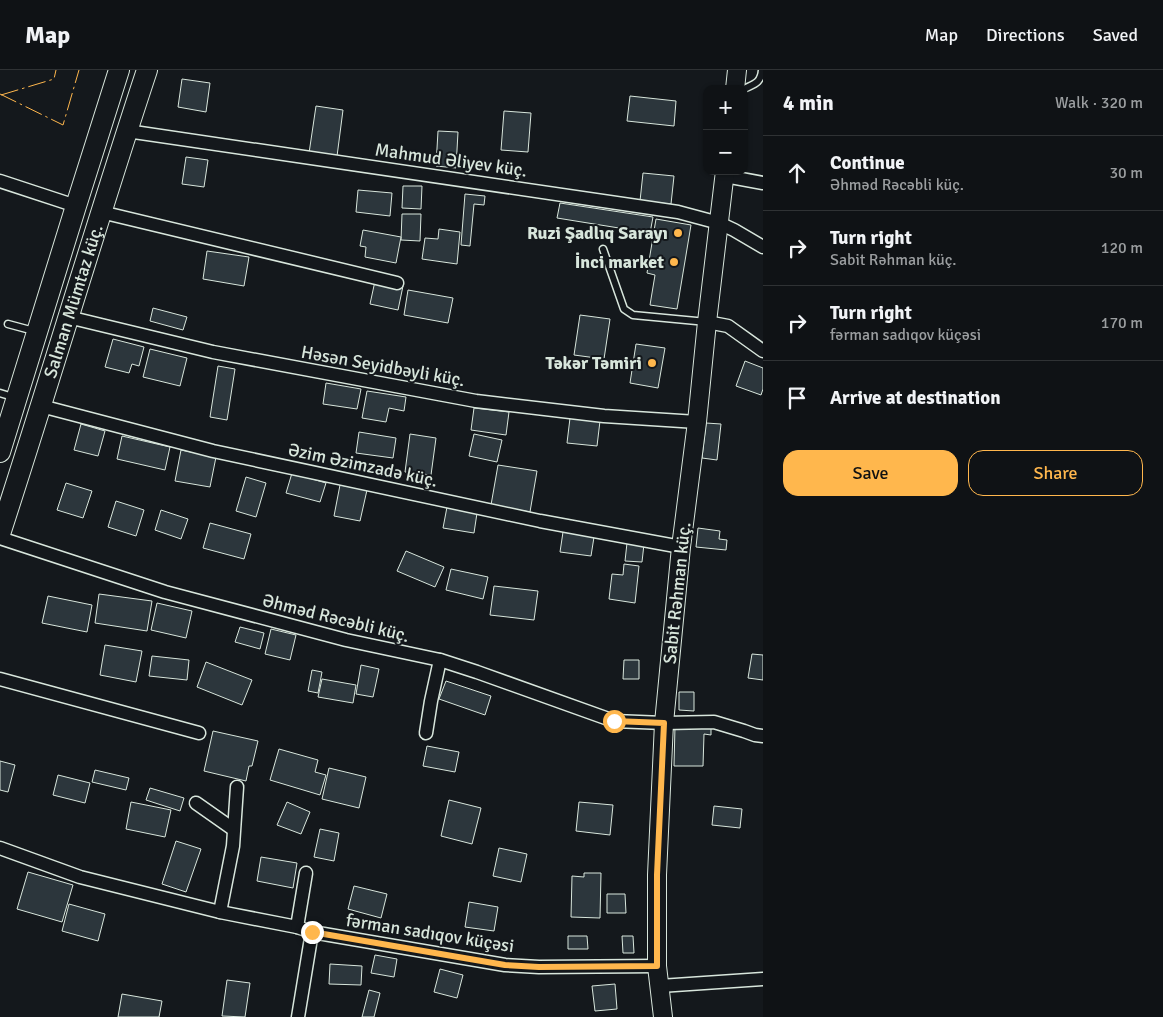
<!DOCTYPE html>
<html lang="en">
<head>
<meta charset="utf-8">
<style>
  :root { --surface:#0f1215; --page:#1d2022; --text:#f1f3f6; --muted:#9b9ea0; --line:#2f3234; --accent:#ffb74d }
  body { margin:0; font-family:Signika,sans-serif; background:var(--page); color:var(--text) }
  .controls { position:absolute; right:15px; top:15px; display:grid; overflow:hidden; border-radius:10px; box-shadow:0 1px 4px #0004 }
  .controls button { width:45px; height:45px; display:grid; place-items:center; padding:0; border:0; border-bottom:1px solid var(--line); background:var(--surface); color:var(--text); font:25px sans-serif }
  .stop { position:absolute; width:15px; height:15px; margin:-11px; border:4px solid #ffb74d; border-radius:50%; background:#fff }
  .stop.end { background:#ffb74d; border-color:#fff; box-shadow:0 1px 5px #0008 }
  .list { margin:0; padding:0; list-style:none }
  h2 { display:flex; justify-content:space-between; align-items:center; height:65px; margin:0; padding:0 20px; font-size:21px }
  h2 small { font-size:16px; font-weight:400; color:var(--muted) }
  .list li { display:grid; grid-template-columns:32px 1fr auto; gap:15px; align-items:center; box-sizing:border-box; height:75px; padding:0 20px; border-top:1px solid var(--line) }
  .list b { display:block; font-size:19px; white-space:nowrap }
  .list p { margin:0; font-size:16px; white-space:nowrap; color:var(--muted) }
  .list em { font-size:16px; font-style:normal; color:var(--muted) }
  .actions { display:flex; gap:10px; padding:15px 20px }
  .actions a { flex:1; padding:11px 0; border:1px solid var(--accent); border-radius:15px; text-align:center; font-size:18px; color:var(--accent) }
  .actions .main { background:var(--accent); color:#111 }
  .icon { flex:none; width:28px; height:28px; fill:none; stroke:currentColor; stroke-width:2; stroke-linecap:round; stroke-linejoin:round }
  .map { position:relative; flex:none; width:763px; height:947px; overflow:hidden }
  header { display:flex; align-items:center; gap:30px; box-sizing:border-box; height:70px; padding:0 25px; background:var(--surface); border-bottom:1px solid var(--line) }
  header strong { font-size:24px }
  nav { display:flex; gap:28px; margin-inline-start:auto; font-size:18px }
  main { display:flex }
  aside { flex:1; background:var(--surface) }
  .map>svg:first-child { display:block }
</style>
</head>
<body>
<header>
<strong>Map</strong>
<nav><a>Map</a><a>Directions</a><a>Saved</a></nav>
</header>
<main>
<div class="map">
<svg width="763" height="947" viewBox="0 0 763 947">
  <rect width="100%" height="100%" fill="#14181c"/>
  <g fill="#2c363c" stroke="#d8e6dc">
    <path d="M182,9L210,13L206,42L178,37Z"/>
    <path d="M630,26L676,31L674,56L627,51Z"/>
    <path d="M316,36L343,40L336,94L308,90Z"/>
    <path d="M504,41L531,43L528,82L501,80Z"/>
    <path d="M438,61L458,62L456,98L436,96Z"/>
    <path d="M186,87L208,90L204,117L182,114Z"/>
    <path d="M643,103L674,106L671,134L640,131Z"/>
    <path d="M403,116H422L421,139L402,138Z"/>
    <path d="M358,120L392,123L390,146L356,142Z"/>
    <path d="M465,124L485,126L484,135L474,134L470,176L461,175Z"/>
    <path d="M560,133L653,147L650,163L557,148Z"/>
    <path d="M402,144H421L420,171L401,170Z"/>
    <path d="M656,149L691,155L677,239L650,235L655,205L647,203Z"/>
    <path d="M439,159L460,162L457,194L422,189L425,168L438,169Z"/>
    <path d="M363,160L401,167L396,193L365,187L366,177L360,176Z"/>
    <path d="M207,181L249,187L244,216L203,209Z"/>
    <path d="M375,211L403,216L398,240L370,234Z"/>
    <path d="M408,220L453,228L448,253L404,245Z"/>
    <path d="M153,238L187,247L183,260L150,251Z"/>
    <path d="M580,245L610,249L604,289L574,285Z"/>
    <path d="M113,269L144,277L139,296L132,294L129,303L105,297Z"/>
    <path d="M636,274L665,278L658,318L630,313Z"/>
    <path d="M150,279L187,288L180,316L143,307Z"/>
    <path d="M745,291L763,298V319L761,325L736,316Z"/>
    <path d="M218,296L235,299L227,350L210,347Z"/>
    <path d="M326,313L361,319L357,339L323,334Z"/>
    <path d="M367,321L406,327L404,341L389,338L386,352L362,348Z"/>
    <path d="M474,338L509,342L506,365L471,360Z"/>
    <path d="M570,348L600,351L597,376L567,373Z"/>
    <path d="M706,353L721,354L717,390L702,388Z"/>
    <path d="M81,354L105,361L98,386L74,380Z"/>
    <path d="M359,362L396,368L393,388L356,383Z"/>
    <path d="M410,364L436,368L431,405L405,402Z"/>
    <path d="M474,364L502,370L497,392L469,386Z"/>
    <path d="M122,366L170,377L165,400L117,389Z"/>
    <path d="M181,380L216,387L210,417L175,411Z"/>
    <path d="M498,395L537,401L530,442L491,435Z"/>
    <path d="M292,403L326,413L320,432L286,423Z"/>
    <path d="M246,407L266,413L256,447L236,441Z"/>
    <path d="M66,413L92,421L83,448L57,440Z"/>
    <path d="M340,415L367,420L360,451L334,446Z"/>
    <path d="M116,431L144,440L136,466L108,457Z"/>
    <path d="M447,437L477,443L474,463L443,458Z"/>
    <path d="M161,440L188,449L181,469L155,460Z"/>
    <path d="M210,453L251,464L244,489L203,478Z"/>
    <path d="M698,458L720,461L719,469L727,470L726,480L696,477Z"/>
    <path d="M563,462L594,467L591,486L560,482Z"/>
    <path d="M627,473L644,474L642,492L625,491Z"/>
    <path d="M406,481L444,497L435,517L397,501Z"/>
    <path d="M624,494L639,496L635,533L609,529L612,504L623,505Z"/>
    <path d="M451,499L488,507L483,529L446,520Z"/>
    <path d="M494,516L538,521L534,550L490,545Z"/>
    <path d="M99,524L152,531L147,561L95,553Z"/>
    <path d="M48,526L92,535L87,562L42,553Z"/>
    <path d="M157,533L192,541L186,568L151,560Z"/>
    <path d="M240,557L264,563L260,579L235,572Z"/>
    <path d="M271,559L296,565L290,590L265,584Z"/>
    <path d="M105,575L142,581L136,612L100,605Z"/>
    <path d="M752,584L763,585V610L748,608Z"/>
    <path d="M152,586L189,590L187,610L149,606Z"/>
    <path d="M624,590H639V609H623Z"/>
    <path d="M206,592L252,610L242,635L197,617Z"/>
    <path d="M361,595L379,599L373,627L356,624Z"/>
    <path d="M312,600L322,602L318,623L308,621Z"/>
    <path d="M322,609L356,615L353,633L318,627Z"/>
    <path d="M446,611L491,626L485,645L439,629Z"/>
    <path d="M679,622H694V641L679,640Z"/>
    <path d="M675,656H711V665L704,664L703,696H674Z"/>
    <path d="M213,661L258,671L252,696H249L246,711L204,701Z"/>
    <path d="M427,676L459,682L455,702L423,696Z"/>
    <path d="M279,679L318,690L315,702L326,705L320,725L270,710Z"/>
    <path d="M0,691L15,695L8,722L0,720Z"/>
    <path d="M329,698L366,707L359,738L322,729Z"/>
    <path d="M95,700L129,708L126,720L92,712Z"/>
    <path d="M58,705L90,713L85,733L53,725Z"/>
    <path d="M150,718L184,728L180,741L146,730Z"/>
    <path d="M449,730L481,738L472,774L441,766Z"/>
    <path d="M131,732L171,740L165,767L126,759Z"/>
    <path d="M287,732L310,742L301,764L277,755Z"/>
    <path d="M579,732L613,735L610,765L576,761Z"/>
    <path d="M714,736L742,739L740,758L712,755Z"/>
    <path d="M320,759L339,763L334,791L314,787Z"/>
    <path d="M176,771L201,779L186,822L162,814Z"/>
    <path d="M499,778L527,784L521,812L493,806Z"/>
    <path d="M261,787L297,793L293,818L257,811Z"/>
    <path d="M28,802L73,815L62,852L17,839Z"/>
    <path d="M584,803H601L600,848L571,847L572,806L584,807Z"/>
    <path d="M354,816L387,824L381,848L348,839Z"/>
    <path d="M607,824H625L626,843H607Z"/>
    <path d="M469,832L498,837L494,861L465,857Z"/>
    <path d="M69,834L105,844L98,871L62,861Z"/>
    <path d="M568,866H587L588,879H568Z"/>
    <path d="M622,866H633L634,883H623Z"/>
    <path d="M375,885L397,889L394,907L371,903Z"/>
    <path d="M330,894L362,896L361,915L329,914Z"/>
    <path d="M440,899L463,905L457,928L434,922Z"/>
    <path d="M227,910L250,913L245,947L222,946Z"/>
    <path d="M615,914L617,939L595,941L592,916Z"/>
    <path d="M369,920L380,923L374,947H362Z"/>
    <path d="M122,924L162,931L159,947H118Z"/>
  </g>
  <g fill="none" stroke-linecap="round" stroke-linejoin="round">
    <g stroke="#d8e6dc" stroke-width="9">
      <g id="service">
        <path d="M744,19C754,14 761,13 762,0"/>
        <path d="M603,179L624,239L633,245L707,252"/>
        <path d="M8,254L34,261"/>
        <path d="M0,323L13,327"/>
      </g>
    </g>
    <g stroke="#d8e6dc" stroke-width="15">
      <g id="minor">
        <path d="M127,61L678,142L719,153L734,160L763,177"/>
        <path d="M725,106L763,113"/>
        <path d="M0,111L76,136"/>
        <path d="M101,142L397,213"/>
        <path d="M68,247L213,282L476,331L604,346L697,352"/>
        <path d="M707,252L728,256L763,281"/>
        <path d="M41,336L213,381L540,451L681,477"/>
        <path d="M0,468L165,522L346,570L440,590L477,602L614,651L664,653L714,652L744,661L755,665L763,666"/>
        <path d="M0,609L199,663"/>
        <path d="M426,663L431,631L440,590"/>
        <path d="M196,733L233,759"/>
        <path d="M0,778L80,807L220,842L297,857L312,862L505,895L539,897L657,896"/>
        <path d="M220,842L233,776L237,717"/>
        <path d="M297,857L306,803"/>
        <path d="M660,916L763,909"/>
        <path d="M298,947L312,862"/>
      </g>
    </g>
    <g stroke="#d8e6dc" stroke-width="20">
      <g id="secondary">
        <path d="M735,19L737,0"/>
        <path d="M663,947L657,896V805L664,653L681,477L697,352L707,252L725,101"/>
      </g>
    </g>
    <g stroke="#d8e6dc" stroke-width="22">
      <g id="trunk">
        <path d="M0,382L76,136L119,0"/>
        <path id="s1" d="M0,464C50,310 96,154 147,0"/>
      </g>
    </g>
    <use href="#service" stroke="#14181c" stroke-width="6"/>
    <use href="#minor" stroke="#14181c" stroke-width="12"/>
    <use href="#secondary" stroke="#14181c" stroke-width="18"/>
    <use href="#trunk" stroke="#14181c" stroke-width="20"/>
    <g stroke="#ffb74d" stroke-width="1" stroke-dasharray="18 4 2.5 4" stroke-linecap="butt">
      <path d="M0,24L63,55L79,0"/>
      <path d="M1,25L54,9L56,0"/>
    </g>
  </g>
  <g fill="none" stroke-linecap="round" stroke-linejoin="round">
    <path stroke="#ffb74d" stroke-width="6" d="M312,862L505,895L539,897L657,896V805L664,653L614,651"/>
  </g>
  <g fill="#ffb74d" stroke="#14181c" stroke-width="2">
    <circle cx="678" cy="163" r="5"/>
    <circle cx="674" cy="192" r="5"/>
    <circle cx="652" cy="293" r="5"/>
  </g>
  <g text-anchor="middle" stroke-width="4" stroke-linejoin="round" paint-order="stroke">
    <g font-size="18" fill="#d8e6dc" stroke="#14181c">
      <text transform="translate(451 90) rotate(8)" y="6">Mahmud Əliyev küç.</text>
      <text dy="6" stroke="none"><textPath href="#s1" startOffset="244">Salman Mümtaz küç.</textPath></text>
      <text transform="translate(383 296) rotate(10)" y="6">Həsən Seyidbəyli küç.</text>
      <text transform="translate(363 395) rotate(12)" y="6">Əzim Əzimzadə küç.</text>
      <text transform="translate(677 523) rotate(-84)" y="6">Sabit Rəhman küç.</text>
      <text transform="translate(336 548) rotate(14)" y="6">Əhməd Rəcəbli küç.</text>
      <text transform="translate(430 863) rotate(9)" y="6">fərman sadıqov küçəsi</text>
    </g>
    <g font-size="18" font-weight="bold" fill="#d8e6dc" stroke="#14181c" text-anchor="end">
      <text x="668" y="169">Ruzi Şadlıq Sarayı</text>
      <text x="664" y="198">İnci market</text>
      <text x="642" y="299">Təkər Təmiri</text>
    </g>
  </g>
</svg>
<div class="controls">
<button>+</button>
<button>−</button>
</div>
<div class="stop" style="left:614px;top:651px"></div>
<div class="stop end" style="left:312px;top:862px"></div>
</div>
<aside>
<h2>4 min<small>Walk · 320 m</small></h2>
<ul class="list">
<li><svg class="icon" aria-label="ahead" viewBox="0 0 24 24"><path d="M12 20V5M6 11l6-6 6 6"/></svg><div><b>Continue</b><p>Əhməd Rəcəbli küç.</p></div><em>30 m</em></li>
<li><svg class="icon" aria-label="right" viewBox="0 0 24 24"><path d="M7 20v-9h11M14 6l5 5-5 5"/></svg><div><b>Turn right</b><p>Sabit Rəhman küç.</p></div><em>120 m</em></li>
<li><svg class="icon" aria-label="right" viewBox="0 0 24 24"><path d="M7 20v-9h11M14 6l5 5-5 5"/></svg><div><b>Turn right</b><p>fərman sadıqov küçəsi</p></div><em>170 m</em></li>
<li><svg class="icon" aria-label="arrive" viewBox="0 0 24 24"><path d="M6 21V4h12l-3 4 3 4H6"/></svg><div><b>Arrive at destination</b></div></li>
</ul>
<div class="actions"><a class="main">Save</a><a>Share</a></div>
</aside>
</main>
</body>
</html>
